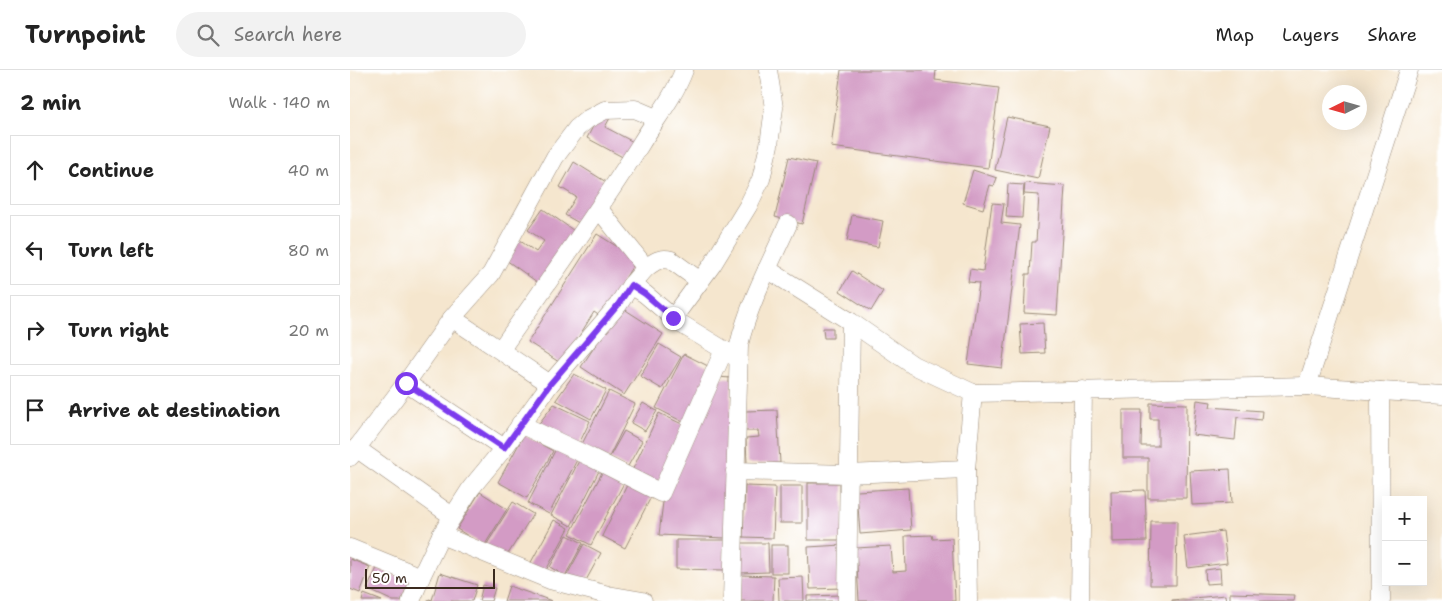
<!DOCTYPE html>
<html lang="en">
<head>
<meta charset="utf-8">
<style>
  :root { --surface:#fff; --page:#f2f2f2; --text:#222; --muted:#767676; --line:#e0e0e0 }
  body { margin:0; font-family:"Shantell Sans",sans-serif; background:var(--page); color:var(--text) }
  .controls { position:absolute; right:15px; bottom:15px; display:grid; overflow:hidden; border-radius:0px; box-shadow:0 5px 20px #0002 }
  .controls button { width:45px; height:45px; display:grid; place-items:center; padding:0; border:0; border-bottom:1px solid var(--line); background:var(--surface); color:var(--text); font:25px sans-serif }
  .compass { position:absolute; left:972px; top:15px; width:45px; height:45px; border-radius:50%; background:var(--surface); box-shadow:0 5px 20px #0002; rotate:265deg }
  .scale { position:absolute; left:15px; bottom:12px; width:130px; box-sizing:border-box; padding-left:5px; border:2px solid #3b2a1e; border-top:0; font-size:14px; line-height:18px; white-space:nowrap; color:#3b2a1e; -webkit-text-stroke:4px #fff; paint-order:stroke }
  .stop { position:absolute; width:15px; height:15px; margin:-11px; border:4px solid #7c3aed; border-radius:50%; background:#fff }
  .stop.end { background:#7c3aed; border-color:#fff; box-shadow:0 1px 5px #0008 }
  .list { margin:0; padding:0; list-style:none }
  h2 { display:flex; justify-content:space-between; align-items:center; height:65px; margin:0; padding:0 20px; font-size:21px }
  h2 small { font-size:16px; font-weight:400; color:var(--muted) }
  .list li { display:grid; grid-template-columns:32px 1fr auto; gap:15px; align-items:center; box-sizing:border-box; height:70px; margin:0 10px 10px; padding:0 10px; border:1px solid var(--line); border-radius:0px }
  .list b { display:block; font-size:19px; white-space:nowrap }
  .list em { font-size:16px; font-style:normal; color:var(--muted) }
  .icon { flex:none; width:28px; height:28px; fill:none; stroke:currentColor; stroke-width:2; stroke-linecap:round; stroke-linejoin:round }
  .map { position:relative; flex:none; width:1092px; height:531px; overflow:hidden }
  header { display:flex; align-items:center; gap:30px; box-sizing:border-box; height:70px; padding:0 25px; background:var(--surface); border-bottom:1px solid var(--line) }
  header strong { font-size:24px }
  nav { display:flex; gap:28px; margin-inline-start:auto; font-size:18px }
  .search { width:350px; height:45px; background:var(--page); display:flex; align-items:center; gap:12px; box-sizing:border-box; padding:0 18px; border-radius:28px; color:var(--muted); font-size:19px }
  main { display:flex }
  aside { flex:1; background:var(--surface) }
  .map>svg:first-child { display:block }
</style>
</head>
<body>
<header>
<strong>Turnpoint</strong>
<div class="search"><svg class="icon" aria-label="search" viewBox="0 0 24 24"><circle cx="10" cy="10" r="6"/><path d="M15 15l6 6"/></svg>Search here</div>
<nav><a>Map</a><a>Layers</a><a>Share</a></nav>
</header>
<main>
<aside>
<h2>2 min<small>Walk · 140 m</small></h2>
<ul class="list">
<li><svg class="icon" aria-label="ahead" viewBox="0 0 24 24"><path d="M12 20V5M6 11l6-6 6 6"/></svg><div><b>Continue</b></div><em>40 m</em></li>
<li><svg class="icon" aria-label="left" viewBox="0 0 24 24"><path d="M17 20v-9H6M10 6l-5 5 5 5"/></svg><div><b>Turn left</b></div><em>80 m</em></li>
<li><svg class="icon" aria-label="right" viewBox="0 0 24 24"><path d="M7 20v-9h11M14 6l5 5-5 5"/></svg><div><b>Turn right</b></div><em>20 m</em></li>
<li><svg class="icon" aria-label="arrive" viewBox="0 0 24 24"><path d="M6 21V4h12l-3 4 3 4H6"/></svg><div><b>Arrive at destination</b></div></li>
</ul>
</aside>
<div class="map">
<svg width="1092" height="531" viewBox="0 0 1092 531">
  <rect width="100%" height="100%" fill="#fff"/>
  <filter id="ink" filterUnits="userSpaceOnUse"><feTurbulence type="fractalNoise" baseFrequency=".02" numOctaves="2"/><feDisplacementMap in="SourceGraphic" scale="10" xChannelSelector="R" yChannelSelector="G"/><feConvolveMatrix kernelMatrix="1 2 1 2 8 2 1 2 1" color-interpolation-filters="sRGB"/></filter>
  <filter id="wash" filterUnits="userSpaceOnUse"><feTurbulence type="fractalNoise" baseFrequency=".0096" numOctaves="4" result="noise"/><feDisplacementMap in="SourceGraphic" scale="20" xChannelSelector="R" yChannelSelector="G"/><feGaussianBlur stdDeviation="1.12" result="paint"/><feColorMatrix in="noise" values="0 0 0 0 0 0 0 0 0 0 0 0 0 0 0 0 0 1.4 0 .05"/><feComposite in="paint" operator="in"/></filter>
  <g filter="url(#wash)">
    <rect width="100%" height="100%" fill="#f5e6ce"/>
    <g id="blocks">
      <g fill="#d39bc5">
        <path d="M491,0H586L585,10L649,18L638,98L481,77Z"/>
        <path d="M250,43L260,48L255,57L289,75L280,91L237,68Z"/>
        <path d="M657,47L700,56L688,109L645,100Z"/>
        <path d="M439,87L466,93L452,154L425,147Z"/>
        <path d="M224,92L261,115L236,157L215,145L226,127L210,117Z"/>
        <path d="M623,100L647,108L644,116L640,115L633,139L613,133Z"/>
        <path d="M675,113L715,116L707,245L674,243L676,204H680L682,172H686L689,125L674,124Z"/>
        <path d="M658,114L674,115L672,148L656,147Z"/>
        <path d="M642,133L654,134L651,153L670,155L652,298L618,294L629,213L618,212L620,199L633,201Z"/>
        <path d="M193,139L230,165L194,217L156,190L169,170L186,182L194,171L178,160Z"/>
        <path d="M502,145L533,151L528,177L497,171Z"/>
        <path d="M247,164L287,189L251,247L244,242L212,294L178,272Z"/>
        <path d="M502,201L533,221L521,241L490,221Z"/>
        <path d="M271,237L313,264L274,325L231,297Z"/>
        <path d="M693,253L695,283L672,284L670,254Z"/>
        <path d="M473,258H483V268H474Z"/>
        <path d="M309,274L331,287L312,319L290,306Z"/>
        <path d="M334,284L364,299L335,353L306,338Z"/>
        <path d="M224,304L256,320L241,349L206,330Z"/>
        <path d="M365,307L382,308L375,468L309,465L313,432Z"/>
        <path d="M259,321L285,334L258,389L231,376Z"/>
        <path d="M847,330L861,332L860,337L912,341L911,350L887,347L885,370L843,365Z"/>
        <path d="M293,333L307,341L295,361L281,353Z"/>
        <path d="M800,333L837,334L836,428H798V388H773V340H792L791,376H808V349H800Z"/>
        <path d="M204,334L240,351L228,376L187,356Z"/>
        <path d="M427,340L430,393L397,394L396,368L409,367L408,361H395V341Z"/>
        <path d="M309,343L336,356L307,415L281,403Z"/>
        <path d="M274,361L292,371L277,398L259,388Z"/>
        <path d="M174,365L203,381L177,428L148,412Z"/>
        <path d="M208,375L229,386L199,444L178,433Z"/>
        <path d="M231,387L251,397L221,456L201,445Z"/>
        <path d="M254,399L275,411L241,475L220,464Z"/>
        <path d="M880,399L882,433L842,435L840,401Z"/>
        <path d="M278,413L302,425L275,478L252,466Z"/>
        <rect x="458" y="413" width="35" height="57"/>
        <path d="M395,416L425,417L423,468L393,467Z"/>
        <rect x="430" y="416" width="22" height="37"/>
        <path d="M558,418L561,460L510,464L507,421Z"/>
        <path d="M795,420L797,471L762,472L761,421Z"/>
        <path d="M130,422L157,439L134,476L107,459Z"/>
        <path d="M163,432L183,444L155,489L135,477Z"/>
        <path d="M204,450L219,458L194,504L179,496Z"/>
        <path d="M801,451H827L826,515H800Z"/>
        <path d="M873,461L877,493L838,498L834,466Z"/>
        <path d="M217,465L233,473L215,506L200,497Z"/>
        <path d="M582,465L583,469L602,468L605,531H509L506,478L541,476L543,502L556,501L555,466Z"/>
        <path d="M326,470H375V500L326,499Z"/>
        <path d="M390,473H418L419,502L390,503Z"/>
        <path d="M234,474L251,483L234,514L217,505Z"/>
        <rect x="421" y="475" width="17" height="28"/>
        <path d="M492,475L494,518L460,519L458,477Z"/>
        <path d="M0,489L20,497L10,523L0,519Z"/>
        <path d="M27,498L59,512L51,531H43L17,519Z"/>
        <path d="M870,498L871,513L856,514L855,500Z"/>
        <path d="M90,503L127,515L122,531H78L79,529L82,530Z"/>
        <path d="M390,505L424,506L423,531H390Z"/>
        <path d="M453,507L454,531H429L428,508Z"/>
        <path d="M133,515L145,518L141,531H129Z"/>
        <path d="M159,516L202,531H154Z"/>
        <path d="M880,523L945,525L944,531H880Z"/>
        <path d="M14,524L32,531H12Z"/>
        <path d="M491,525V531H457V526Z"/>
        <path d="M875,525L876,531H822V530Z"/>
      </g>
    </g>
  </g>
  <g filter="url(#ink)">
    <use href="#blocks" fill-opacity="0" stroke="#988876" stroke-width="1"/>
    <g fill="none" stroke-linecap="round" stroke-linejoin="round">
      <g stroke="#988876" stroke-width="19">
        <g id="street">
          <path d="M249,139L296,198L281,215"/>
          <path d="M296,198C304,192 310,187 321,190L350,211"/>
          <path d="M417,199L501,252L563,295L623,323L957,316L1092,325"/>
          <path d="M102,248L200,314"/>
          <path d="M323,248L362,195L398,136L411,109L419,75L424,38L418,0"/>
          <path d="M151,279C198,212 246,145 290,75C305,50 324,27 334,0"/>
          <path d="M56,313L154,378"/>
          <path d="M957,316L1059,0"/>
          <path d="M1030,321L1031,531"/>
          <path d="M170,354L240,387L311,423L374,280"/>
          <path d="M6,378L102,446"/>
          <path d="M0,387L56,313L102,248L141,204L205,87L227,58L238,49L255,40L285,39L306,48"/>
          <path d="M385,401L498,404L616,399"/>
          <path d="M91,465L200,510L258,525L293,531"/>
          <path d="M0,478L71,507"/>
          <path d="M61,531L71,507L91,465L121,418L154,378L200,314L268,235L281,215L295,224L328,252L387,288"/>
          <path d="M382,531L389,275C399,233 420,194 438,154"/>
          <path d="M497,531L501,252"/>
          <path d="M618,531L616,399L623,323"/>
          <path d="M730,531L733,320"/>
        </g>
      </g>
      <use href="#street" stroke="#fff" stroke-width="18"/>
    </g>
  </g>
  <g fill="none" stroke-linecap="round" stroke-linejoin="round" filter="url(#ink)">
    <path stroke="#7c3aed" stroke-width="6" d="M56,313L154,378L200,314L268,235L281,215L295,224L323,248"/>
  </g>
</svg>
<div class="controls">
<button>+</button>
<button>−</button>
</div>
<svg class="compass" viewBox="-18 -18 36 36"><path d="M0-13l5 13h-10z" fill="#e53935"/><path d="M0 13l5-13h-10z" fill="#767676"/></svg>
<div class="scale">50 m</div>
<div class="stop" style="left:56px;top:313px"></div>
<div class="stop end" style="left:323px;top:248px"></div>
</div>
</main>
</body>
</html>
